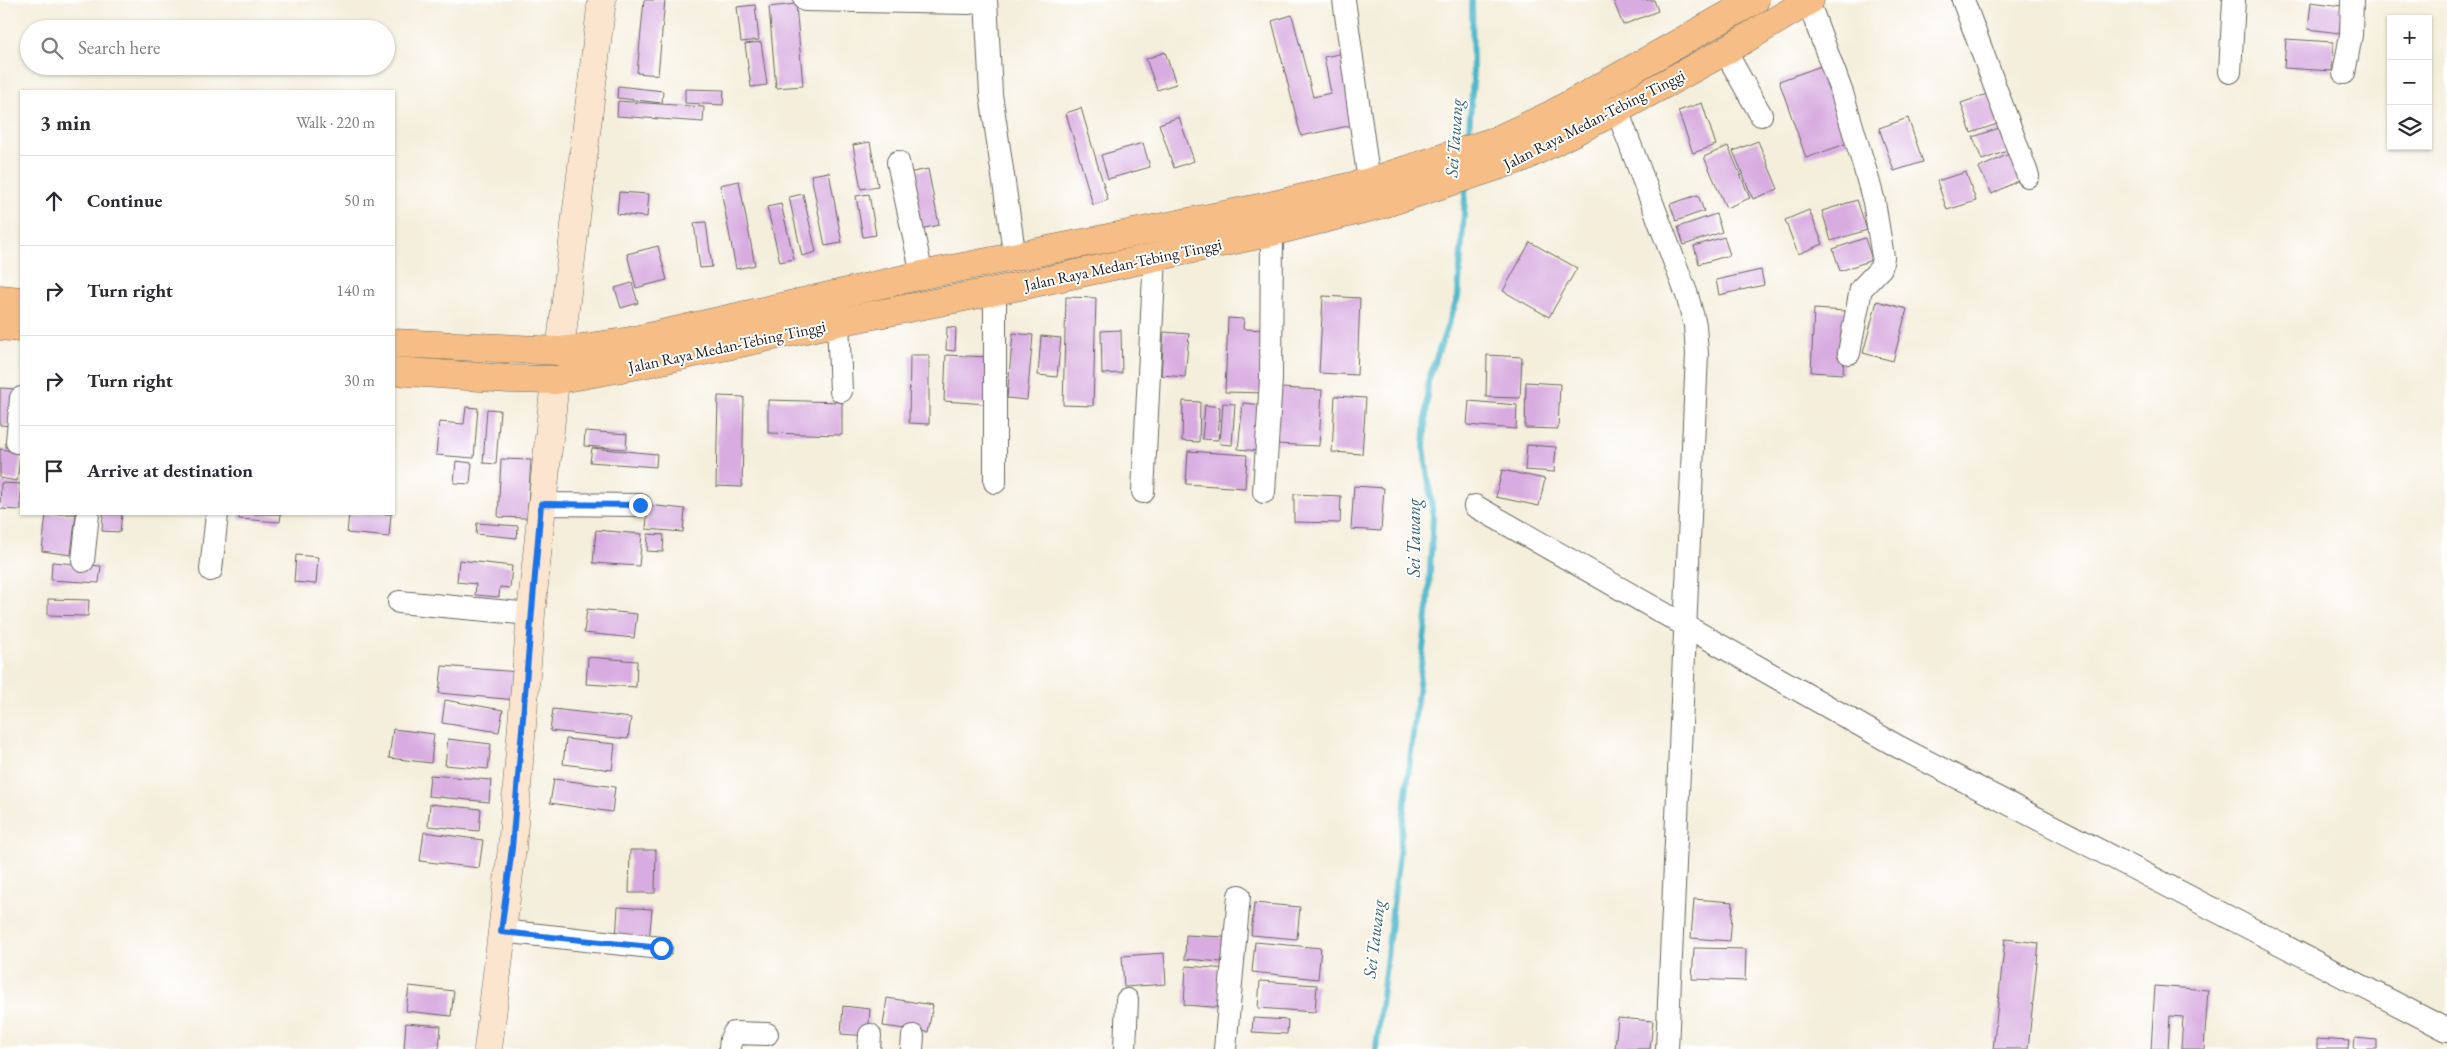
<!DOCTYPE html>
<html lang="en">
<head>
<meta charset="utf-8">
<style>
  :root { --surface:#fff; --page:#f2f2f3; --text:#2b2b33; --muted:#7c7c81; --line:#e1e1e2 }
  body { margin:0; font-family:"EB Garamond",serif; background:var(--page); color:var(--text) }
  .controls { position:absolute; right:15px; top:15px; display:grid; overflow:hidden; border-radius:0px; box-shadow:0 1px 4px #0004 }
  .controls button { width:45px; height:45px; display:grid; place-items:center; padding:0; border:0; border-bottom:1px solid var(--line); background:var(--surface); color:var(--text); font:25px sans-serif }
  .stop { position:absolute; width:15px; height:15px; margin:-11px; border:4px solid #1a73e8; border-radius:50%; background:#fff }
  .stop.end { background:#1a73e8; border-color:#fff; box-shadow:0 1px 5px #0008 }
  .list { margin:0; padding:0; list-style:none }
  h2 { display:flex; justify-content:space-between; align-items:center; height:65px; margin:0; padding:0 20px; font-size:21px }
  h2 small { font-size:16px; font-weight:400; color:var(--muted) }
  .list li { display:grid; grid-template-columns:32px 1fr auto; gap:15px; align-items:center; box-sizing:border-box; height:90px; padding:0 20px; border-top:1px solid var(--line) }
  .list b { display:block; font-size:19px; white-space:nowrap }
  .list em { font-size:16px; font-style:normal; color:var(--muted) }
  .icon { flex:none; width:28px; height:28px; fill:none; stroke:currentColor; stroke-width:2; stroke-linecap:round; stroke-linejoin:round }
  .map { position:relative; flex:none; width:2447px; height:1049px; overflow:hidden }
  .search { position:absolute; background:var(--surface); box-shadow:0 1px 4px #0004; left:20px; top:20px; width:375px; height:55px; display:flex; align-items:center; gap:12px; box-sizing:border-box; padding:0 18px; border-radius:28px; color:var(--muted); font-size:19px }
  .panel { position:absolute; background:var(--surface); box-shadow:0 1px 4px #0004; left:20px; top:90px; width:375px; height:425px; border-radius:0px }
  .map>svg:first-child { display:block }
</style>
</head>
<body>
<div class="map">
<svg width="2447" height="1049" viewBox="0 0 2447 1049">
  <rect width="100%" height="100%" fill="#fff"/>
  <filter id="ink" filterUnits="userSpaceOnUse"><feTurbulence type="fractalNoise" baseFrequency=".02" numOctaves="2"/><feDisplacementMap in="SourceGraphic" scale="10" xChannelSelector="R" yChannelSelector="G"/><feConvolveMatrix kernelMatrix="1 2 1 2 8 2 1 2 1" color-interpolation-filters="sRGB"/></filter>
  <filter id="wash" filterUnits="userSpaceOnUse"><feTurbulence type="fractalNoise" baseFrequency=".0096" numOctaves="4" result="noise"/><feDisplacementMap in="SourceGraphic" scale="20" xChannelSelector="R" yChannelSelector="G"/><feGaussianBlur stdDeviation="1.12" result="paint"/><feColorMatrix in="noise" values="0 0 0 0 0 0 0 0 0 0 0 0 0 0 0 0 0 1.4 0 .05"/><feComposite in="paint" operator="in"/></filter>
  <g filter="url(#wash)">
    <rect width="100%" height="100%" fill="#f4eedb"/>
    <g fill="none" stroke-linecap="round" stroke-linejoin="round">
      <g stroke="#4cb7c9" stroke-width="6">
        <path d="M1468,141L1473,81L1472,0"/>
        <path d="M1376,1049L1428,607L1433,515L1424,448L1428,381L1458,297L1466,184"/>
      </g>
    </g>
    <g id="blocks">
      <g fill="#d8ace0">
        <path d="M644,0H665L658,75L637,73Z"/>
        <path d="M1613,0H1654L1658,11L1623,25Z"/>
        <path d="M2311,2L2342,6L2339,33L2308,29Z"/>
        <path d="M796,4L803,86L776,88L769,7Z"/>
        <path d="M755,5L759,40L741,42L737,7Z"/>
        <path d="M1292,15L1313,97L1331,93L1324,57L1344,53L1358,124L1301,136L1272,21Z"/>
        <path d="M2286,39L2333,42L2332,71L2284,68Z"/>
        <path d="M761,42L767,85L751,87L745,44Z"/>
        <path d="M1165,52L1176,84L1157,90L1146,59Z"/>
        <path d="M1824,65L1851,142L1806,158L1779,81Z"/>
        <path d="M618,86L663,91L662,103L617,98Z"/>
        <path d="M685,89L724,90L723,105L685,103Z"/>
        <path d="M1993,92L2003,122L1971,133L1961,103Z"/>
        <path d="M618,101L704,107L703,122L617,116Z"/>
        <path d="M1702,103L1716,145L1693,153L1678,111Z"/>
        <path d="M1081,108L1108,200L1093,205L1066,113Z"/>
        <path d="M1179,117L1194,161L1174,168L1159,124Z"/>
        <path d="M1908,118L1923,162L1894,171L1879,128Z"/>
        <path d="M2002,127L2010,150L1982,160L1973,137Z"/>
        <path d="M1758,141L1778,189L1753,199L1733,151Z"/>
        <path d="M870,142L878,186L861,189L853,145Z"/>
        <path d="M1143,143L1150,167L1108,179L1101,155Z"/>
        <path d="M1728,146L1750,198L1726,208L1704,157Z"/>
        <path d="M2011,153L2023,178L1992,194L1979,168Z"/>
        <path d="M928,169L939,225L920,229L908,173Z"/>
        <path d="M829,172L842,243L825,246L811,175Z"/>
        <path d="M1966,172L1976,201L1947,210L1937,181Z"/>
        <path d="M739,181L755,265L736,269L720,185Z"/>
        <path d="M619,192L649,194L647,217L617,214Z"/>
        <path d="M803,194L816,252L802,256L789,197Z"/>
        <path d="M869,194L876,235L863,237L856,196Z"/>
        <path d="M1698,195L1704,211L1676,221L1670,204Z"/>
        <path d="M1857,200L1867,230L1831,241L1822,211Z"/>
        <path d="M781,204L794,259L780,262L767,207Z"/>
        <path d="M1809,210L1823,244L1798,254L1785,220Z"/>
        <path d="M1716,214L1722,232L1684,245L1678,227Z"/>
        <path d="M706,222L712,267L700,268L694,223Z"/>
        <path d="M1724,237L1730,255L1699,264L1694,246Z"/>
        <path d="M1865,238L1872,260L1840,271L1833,249Z"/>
        <path d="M1530,242L1577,268L1549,317L1503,291Z"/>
        <path d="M658,246L667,280L636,288L627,254Z"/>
        <path d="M1761,270L1764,285L1719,295L1716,280Z"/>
        <path d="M632,283L638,303L621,308L615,288Z"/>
        <path d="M1323,296L1360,298L1357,375L1319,373Z"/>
        <path d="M1066,297L1096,298L1093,406L1063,405Z"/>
        <path d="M1877,301L1907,309L1893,361L1863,353Z"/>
        <path d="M1814,309L1846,311L1843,374L1811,372Z"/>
        <path d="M1228,318L1244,319L1243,329L1267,330L1266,393L1225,392Z"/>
        <path d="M947,327L956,328L955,351L946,350Z"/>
        <path d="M1121,330L1122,373L1102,374L1101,331Z"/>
        <path d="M1164,332L1189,334L1185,377L1161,375Z"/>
        <path d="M1013,333L1033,335L1027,400L1007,398Z"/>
        <path d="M1041,336L1061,338L1057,377L1038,375Z"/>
        <path d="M910,355H929V424L909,423Z"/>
        <path d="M946,355L988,357L986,404L944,401Z"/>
        <path d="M1487,355L1522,357L1520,398L1486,397Z"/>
        <path d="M1526,382L1560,384L1558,429L1525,428Z"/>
        <path d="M0,388L16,389L12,426L0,425Z"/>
        <path d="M1279,388L1322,390L1319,446L1276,444Z"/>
        <path d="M718,396L744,397L742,487L716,486Z"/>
        <path d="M1335,396L1366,398L1362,454L1332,452Z"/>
        <path d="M768,400L842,402V435L768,433Z"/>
        <path d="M1183,401L1200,402L1199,442L1182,441Z"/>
        <path d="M1469,401L1517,405L1516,429L1467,425Z"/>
        <path d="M1223,403L1235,404L1232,445L1220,444Z"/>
        <path d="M1243,403L1263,405L1258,451L1238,449Z"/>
        <path d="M1205,405L1220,407L1218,440L1202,439Z"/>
        <path d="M466,407L478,408L474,458L436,455L439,422L464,424Z"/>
        <path d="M487,409L500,410L496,464L483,463Z"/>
        <path d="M585,431L627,434L626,449L584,446Z"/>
        <path d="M1527,445L1556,447L1554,472L1525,470Z"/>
        <path d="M592,448L657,454L656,467L590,462Z"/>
        <path d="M0,449L21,452L17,481L0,478Z"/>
        <path d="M1188,451L1247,455L1245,488L1186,484Z"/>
        <path d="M501,459L531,460L527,518L498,517Z"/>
        <path d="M456,461L472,463L470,484L454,483Z"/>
        <path d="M1502,470L1545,479L1539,506L1496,497Z"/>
        <path d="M1,483L21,484V510L0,509Z"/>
        <path d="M1354,486L1384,488L1381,531L1351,529Z"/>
        <path d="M1294,494L1341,496L1340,523L1294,522Z"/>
        <path d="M648,505L685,509L683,532L646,529Z"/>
        <path d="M46,514H76L71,555L42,551Z"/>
        <path d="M103,514H122L120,532L102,531Z"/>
        <path d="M239,514H281L280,522L239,519Z"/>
        <path d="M349,514H391L389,537L347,533Z"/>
        <path d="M477,523L518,526L517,538L476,534Z"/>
        <path d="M596,530L642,534L639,566L593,563Z"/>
        <path d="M648,534L664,535L663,552L647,551Z"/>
        <path d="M296,555L318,557L316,584L294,582Z"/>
        <path d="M459,560L512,566L510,588L500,587L499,597L475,595L476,584L457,582Z"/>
        <path d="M52,562L101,566L99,583L51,580Z"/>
        <path d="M48,599L89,600L88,616L48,615Z"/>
        <path d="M587,609L637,614L634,638L584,633Z"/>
        <path d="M588,657L637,661L636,687L586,684Z"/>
        <path d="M442,666L519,672L516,700L439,693Z"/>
        <path d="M445,700L503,710L499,732L442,723Z"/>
        <path d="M553,709L631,718L628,739L550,731Z"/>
        <path d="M393,729L434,734L431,763L389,758Z"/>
        <path d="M448,739L491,744L488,769L445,765Z"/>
        <path d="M566,739L615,744L612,770L563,764Z"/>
        <path d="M430,775L491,780L489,802L428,796Z"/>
        <path d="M554,779L615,787L612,812L550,803Z"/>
        <path d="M430,804L481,809L479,831L428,826Z"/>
        <path d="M424,832L483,840L479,868L420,861Z"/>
        <path d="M630,850H656L655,893H629Z"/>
        <path d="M1694,899L1733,902L1730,941L1691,938Z"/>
        <path d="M1254,903L1300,907L1297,939L1251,935Z"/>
        <path d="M618,907L652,909L649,942L616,939Z"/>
        <path d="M1186,935L1224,937L1222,962L1185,959Z"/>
        <path d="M2005,939L2039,943L2028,1049H1993Z"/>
        <path d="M1255,942L1321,948L1318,979L1252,972Z"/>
        <path d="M1694,948L1746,949L1745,981L1692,979Z"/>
        <path d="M1164,953L1166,984L1124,987L1122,956Z"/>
        <path d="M1186,966L1229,969L1227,1008L1184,1005Z"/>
        <path d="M1260,981L1317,985L1315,1012L1258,1008Z"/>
        <path d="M409,986L454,991L451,1016L406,1011Z"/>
        <path d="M2155,986L2208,990L2204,1049H2181L2183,1017L2170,1016L2168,1049H2151Z"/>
        <path d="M887,998L933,1005L928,1032L883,1026Z"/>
        <path d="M843,1006L870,1009L868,1036L841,1034Z"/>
        <path d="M1253,1018L1288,1020L1287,1034L1252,1032Z"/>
        <path d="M1618,1018L1653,1021L1650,1049H1615Z"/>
        <path d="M406,1023L441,1026L439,1049H404Z"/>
        <path d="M2355,1038L2377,1040V1049H2354Z"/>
        <path d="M2317,1039L2349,1041L2348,1049H2317Z"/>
      </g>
    </g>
  </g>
  <g filter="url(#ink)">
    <use href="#blocks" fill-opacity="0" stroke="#68665f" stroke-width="1"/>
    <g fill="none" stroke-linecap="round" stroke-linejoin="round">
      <g stroke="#68665f" stroke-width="24">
        <g id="street">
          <path d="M805,0L969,3L986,0"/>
          <path d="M986,0L991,94L1015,258"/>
          <path d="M1344,0L1369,182"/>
          <path d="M1963,0L2028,176"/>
          <path d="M1808,1L1842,93L1865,169L1874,202L1883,257L1881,268L1861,289L1849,353"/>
          <path d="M1725,51L1761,115"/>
          <path d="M2230,72L2234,0"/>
          <path d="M2344,73L2351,35L2352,0"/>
          <path d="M1617,110L1687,295L1695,325L1697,354L1667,1049"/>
          <path d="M898,162L922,275"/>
          <path d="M995,292V482"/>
          <path d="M838,322L841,391"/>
          <path d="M17,442L21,398"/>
          <path d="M1143,492L1155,256"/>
          <path d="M1264,492L1271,379L1272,232"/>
          <path d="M541,504L640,505"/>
          <path d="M1475,506L1897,746L2447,1030"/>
          <path d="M83,561L88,514"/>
          <path d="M211,570L217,514"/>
          <path d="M399,602L531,614"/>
          <path d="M501,931L661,948"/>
          <path d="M730,1049L731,1039L734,1033L767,1034"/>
          <path d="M869,1049L870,1035"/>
          <path d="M912,1049L913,1036"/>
          <path d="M1125,1049L1127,1000"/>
          <path d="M1225,1049L1239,896"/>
        </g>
      </g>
      <g stroke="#68665f" stroke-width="29">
        <g id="secondary">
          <path d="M560,351L602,0"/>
          <path d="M488,1049L512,848L531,614L555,380"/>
        </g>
      </g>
      <g stroke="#68665f" stroke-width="29">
        <g id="highway">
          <path d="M0,299L21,301"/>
          <path d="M0,326L21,328"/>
          <path d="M394,343L560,351L631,341L922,275L1269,206L1369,182L1497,140L1551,115L1755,0"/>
          <path d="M394,371L509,379L555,380L638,365L838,322L1020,286L1272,232L1380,205L1522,158L1617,110L1725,51L1810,0"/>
        </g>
      </g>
      <use href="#street" stroke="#fff" stroke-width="22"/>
      <use href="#secondary" stroke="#fbe5cf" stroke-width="28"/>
      <use href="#highway" stroke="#f6be86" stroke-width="28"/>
    </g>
  </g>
  <g fill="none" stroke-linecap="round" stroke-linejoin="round" filter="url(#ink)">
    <path stroke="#1a73e8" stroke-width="6" d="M640,505L541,504L512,848L501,932L661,948"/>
  </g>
  <g text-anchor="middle" stroke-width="4" stroke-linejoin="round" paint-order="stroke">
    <g font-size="16" fill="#1c1c1c" stroke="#fff">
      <text transform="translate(1594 119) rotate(-27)" y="6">Jalan Raya Medan-Tebing Tinggi</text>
      <text transform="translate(1123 264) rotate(-12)" y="6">Jalan Raya Medan-Tebing Tinggi</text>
      <text transform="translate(727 346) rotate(-12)" y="6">Jalan Raya Medan-Tebing Tinggi</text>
    </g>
    <g font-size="18" font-style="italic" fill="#32626a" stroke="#fff">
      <text transform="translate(1454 138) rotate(-86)" y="6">Sei Tawang</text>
      <text transform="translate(1414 538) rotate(-90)" y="6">Sei Tawang</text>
      <text transform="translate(1374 939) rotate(-83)" y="6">Sei Tawang</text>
    </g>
  </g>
</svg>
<div class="controls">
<button>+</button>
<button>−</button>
<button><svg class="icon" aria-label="layers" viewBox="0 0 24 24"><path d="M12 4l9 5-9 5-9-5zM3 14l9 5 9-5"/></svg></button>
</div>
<div class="stop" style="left:661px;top:948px"></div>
<div class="stop end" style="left:640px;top:505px"></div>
<div class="search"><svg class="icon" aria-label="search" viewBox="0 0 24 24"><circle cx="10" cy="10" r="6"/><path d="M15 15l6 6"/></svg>Search here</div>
<section class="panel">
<h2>3 min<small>Walk · 220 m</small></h2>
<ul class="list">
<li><svg class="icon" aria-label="ahead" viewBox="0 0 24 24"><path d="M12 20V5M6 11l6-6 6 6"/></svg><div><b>Continue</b></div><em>50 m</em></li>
<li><svg class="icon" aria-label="right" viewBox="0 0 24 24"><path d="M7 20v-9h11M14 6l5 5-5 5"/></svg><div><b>Turn right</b></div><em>140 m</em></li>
<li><svg class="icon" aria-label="right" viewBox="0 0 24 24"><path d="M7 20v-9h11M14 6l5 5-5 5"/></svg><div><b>Turn right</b></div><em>30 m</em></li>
<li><svg class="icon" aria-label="arrive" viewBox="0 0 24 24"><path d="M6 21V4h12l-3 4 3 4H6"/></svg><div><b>Arrive at destination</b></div></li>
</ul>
</section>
</div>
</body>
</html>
